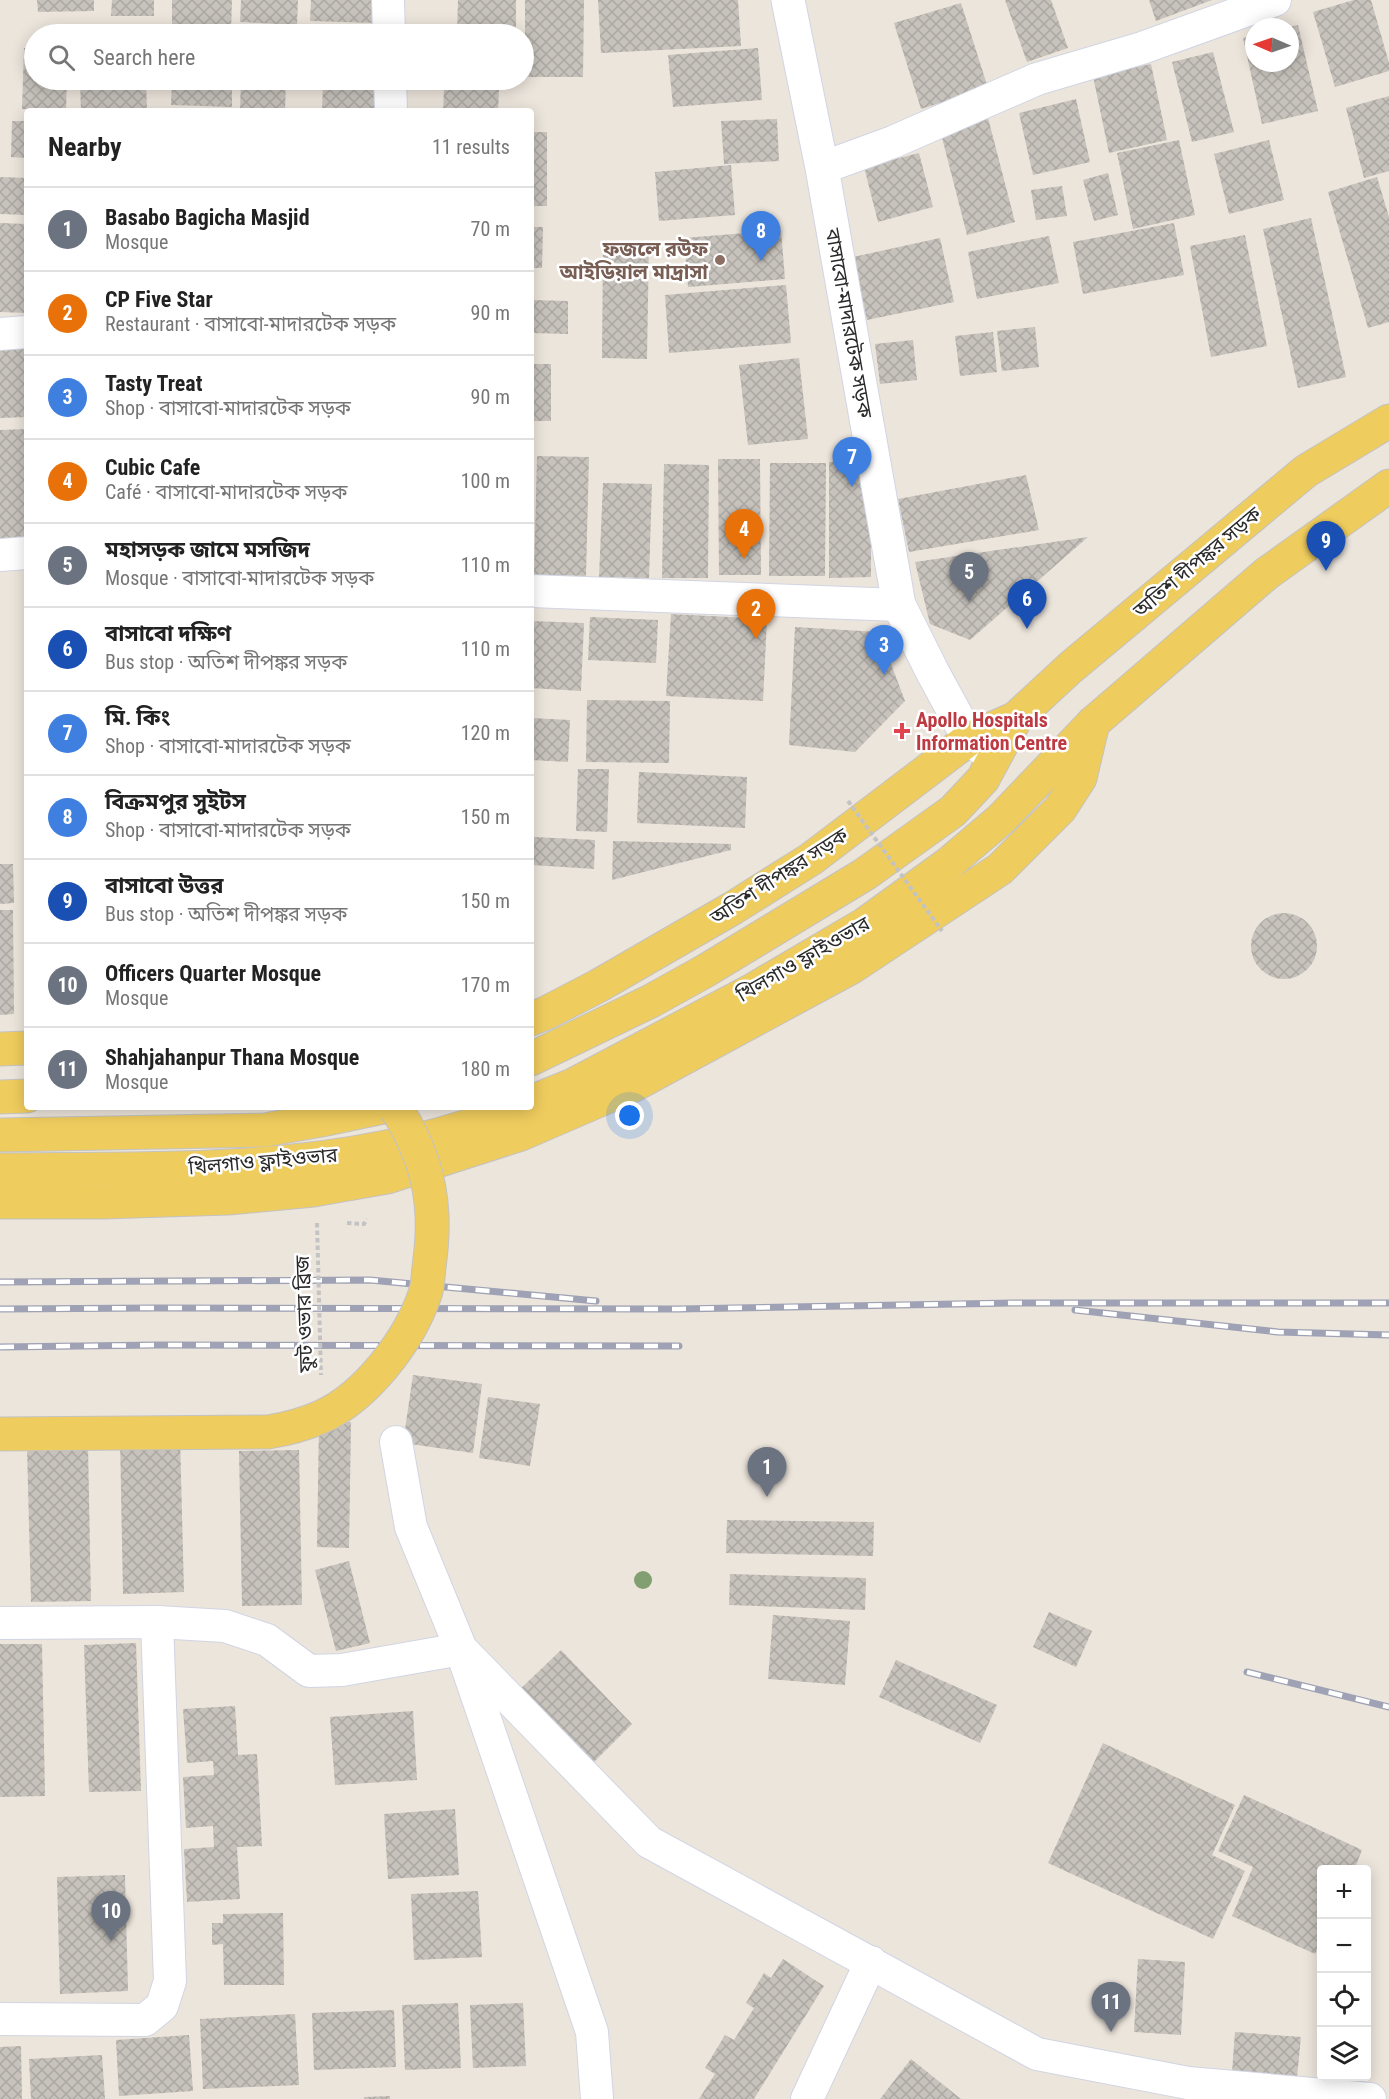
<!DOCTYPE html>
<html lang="en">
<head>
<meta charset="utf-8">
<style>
  :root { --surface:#fff; --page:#f2f2f2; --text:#222; --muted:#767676; --line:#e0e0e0; --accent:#3d61f7 }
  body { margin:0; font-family:"Roboto Condensed","Noto Sans Bengali",sans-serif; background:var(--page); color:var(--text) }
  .controls { position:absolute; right:18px; bottom:18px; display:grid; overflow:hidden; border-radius:6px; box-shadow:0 3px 15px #0003 }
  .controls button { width:54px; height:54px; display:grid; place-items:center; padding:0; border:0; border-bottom:2px solid var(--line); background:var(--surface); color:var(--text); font:30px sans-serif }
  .compass { position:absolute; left:1245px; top:18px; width:54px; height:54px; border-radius:50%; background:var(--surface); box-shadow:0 3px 15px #0003; rotate:272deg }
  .you { position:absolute; left:630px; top:1116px; width:21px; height:21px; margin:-15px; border:4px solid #fff; border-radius:50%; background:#1a73e8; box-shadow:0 0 0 9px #1a73e833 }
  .badge { display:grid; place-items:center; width:39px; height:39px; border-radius:50%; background:var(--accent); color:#fff; font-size:20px; font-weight:700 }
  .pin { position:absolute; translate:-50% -50px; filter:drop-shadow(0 2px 3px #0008) }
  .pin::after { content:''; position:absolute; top:32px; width:21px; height:18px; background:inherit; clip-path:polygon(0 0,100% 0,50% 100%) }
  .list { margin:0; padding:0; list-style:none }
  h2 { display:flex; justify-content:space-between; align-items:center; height:78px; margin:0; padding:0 24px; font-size:26px }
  h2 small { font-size:20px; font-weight:400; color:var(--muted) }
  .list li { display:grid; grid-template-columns:39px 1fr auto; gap:18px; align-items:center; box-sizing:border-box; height:84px; padding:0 24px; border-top:2px solid var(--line) }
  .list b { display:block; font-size:22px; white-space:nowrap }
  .list p { margin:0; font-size:20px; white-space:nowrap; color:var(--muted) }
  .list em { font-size:20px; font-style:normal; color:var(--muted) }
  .icon { flex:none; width:33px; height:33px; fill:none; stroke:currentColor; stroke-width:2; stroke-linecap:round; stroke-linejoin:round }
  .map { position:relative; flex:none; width:1389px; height:2099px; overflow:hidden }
  .search { position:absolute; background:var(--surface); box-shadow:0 3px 15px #0003; left:24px; top:24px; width:510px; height:66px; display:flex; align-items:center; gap:15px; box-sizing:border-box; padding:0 21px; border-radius:33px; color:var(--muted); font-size:22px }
  .panel { position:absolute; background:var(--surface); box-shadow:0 3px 15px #0003; left:24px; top:108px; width:510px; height:1002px; border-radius:6px }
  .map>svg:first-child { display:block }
</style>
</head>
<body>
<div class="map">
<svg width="1389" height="2099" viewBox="0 0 1389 2099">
  <defs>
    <pattern id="building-cross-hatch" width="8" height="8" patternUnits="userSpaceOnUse" patternTransform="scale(1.5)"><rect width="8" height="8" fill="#c7c2bc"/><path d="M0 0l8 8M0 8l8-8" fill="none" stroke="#aba7a2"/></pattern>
  </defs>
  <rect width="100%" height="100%" fill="#ece5dc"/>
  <g fill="url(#building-cross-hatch)">
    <path d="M37,0H94V11L38,12Z"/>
    <path d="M112,0H154V16H111Z"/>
    <path d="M172,0H232L231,31L172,30Z"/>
    <path d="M241,0H298L297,25L240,22Z"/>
    <path d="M311,0H374V23L310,21Z"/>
    <path d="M458,0H516V34H457Z"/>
    <path d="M525,0H584L583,77H525Z"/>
    <path d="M598,0H738L741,46L601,53Z"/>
    <path d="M1005,0H1051L1068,48L1027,62Z"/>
    <path d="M1149,0H1212L1156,21Z"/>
    <path d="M1354,0H1371L1389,63V71L1335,87L1313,12Z"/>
    <path d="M961,3L988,88L921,109L894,23Z"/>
    <path d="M1298,25L1318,111L1262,124L1243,38L1254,35V63H1290V27Z"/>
    <path d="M309,29L379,31V34H309Z"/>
    <path d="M24,48H34V80H67L66,110L22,109Z"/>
    <path d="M758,48L762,100L673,107L668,55Z"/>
    <path d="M1213,52L1234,132L1192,142L1172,62Z"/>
    <path d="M1151,64L1167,140L1109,153L1093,76Z"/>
    <path d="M80,80H146L147,111H81Z"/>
    <path d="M172,80H232V107L171,105Z"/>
    <path d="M241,80H286L285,111L240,110Z"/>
    <path d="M323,86L377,89L376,111H322Z"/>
    <path d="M444,89L499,90L498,111H443Z"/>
    <path d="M1389,96V171L1364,178L1346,108Z"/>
    <path d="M1076,99L1090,162L1033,175L1019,113Z"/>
    <path d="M986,110L1015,222L967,235L938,122Z"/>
    <path d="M777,119L779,161L724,164L721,121Z"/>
    <path d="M12,121H27V158L11,157Z"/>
    <rect x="531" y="132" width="16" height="74"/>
    <path d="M1179,140L1195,215L1133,229L1117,153Z"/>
    <path d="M1269,140L1284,200L1229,214L1214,154Z"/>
    <path d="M919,153L933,207L878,222L864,167Z"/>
    <path d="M731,165L735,215L659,221L655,172Z"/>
    <path d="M1108,173L1118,215L1094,221L1083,180Z"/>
    <path d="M0,177L27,178V215L0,214Z"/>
    <path d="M1377,177L1389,217V322L1368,328L1328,192Z"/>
    <path d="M1062,186L1067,216L1036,220L1031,190Z"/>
    <path d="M1311,218L1346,377L1298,388L1263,229Z"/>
    <path d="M0,223L27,224V313L0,312Z"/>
    <path d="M1174,223L1184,275L1083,294L1073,242Z"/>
    <path d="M531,227H543L542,268H531Z"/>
    <path d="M781,230L785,279L688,287L684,238Z"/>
    <path d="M1245,235L1267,346L1211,357L1190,246Z"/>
    <path d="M1049,236L1059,283L977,299L968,252Z"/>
    <path d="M940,238L954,302L867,320L853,257Z"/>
    <path d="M603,244L649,245L647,359L602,358Z"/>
    <path d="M786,285L791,343L669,353L665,295Z"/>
    <path d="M531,300L568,301V334L531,333Z"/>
    <path d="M1035,327L1039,367L1002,371L997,331Z"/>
    <path d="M993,332L997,372L960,376L955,336Z"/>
    <path d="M913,340L917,380L880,384L875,344Z"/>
    <path d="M27,344V417L0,418V345Z"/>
    <path d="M799,358L808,439L748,445L739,365Z"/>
    <rect x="531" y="364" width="20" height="57"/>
    <path d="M27,429V538L0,539V430Z"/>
    <path d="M537,456L589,457L586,576L534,575Z"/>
    <path d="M718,459H760L761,575H719Z"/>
    <path d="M871,461V577L829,578V462Z"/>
    <path d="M770,463H826L825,576H769Z"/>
    <path d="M664,464L709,465L708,578H662Z"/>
    <path d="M1026,475L1039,530L909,552L898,499Z"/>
    <path d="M603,483L652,484L649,578L599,577Z"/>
    <path d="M1088,537L970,640L930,624L915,562Z"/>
    <path d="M671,614L767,619L763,701L666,696Z"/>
    <path d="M590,617L658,620L656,663L588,660Z"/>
    <path d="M531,621L584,623L581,691L531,688Z"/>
    <path d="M795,627L879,632L905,701L855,752L789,745Z"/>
    <path d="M587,700L670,701L669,763L586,762Z"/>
    <path d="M531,718L570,720L568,762L531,760Z"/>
    <path d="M578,769H609L607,832L576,831Z"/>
    <path d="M639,772L747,777L745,828L637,823Z"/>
    <path d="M534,837L595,840L594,869L532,865Z"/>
    <path d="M613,841L731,844V850L612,880Z"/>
    <path d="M0,864H13L14,903L0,904Z"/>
    <path d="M0,910H13L14,1014L0,1015Z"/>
    <circle cx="1284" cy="946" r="33"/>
    <path d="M413,1375L482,1384L473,1453L403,1443Z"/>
    <path d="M488,1397L540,1404L530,1466L479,1458Z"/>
    <path d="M319,1421L351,1422L349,1548L317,1547Z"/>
    <path d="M180,1437L184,1592L123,1594L120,1438Z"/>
    <path d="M88,1445L91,1601L31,1602L27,1447Z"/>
    <path d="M299,1450L302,1605L242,1606L239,1451Z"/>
    <path d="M727,1520L874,1522L873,1556L726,1553Z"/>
    <path d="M349,1561L370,1643L336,1651L315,1570Z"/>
    <path d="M730,1574L866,1578L865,1610L729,1605Z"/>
    <path d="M1049,1612L1092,1631L1076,1667L1033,1647Z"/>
    <path d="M773,1615L850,1621L845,1685L768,1679Z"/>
    <path d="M136,1643L141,1791L89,1792L84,1645Z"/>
    <path d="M0,1644H42L45,1796L0,1797Z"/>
    <path d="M561,1650L632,1724L589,1767L516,1693Z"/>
    <path d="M896,1660L997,1705L980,1743L879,1697Z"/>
    <path d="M235,1706L238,1755L257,1754L262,1846L237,1847L240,1899L187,1902L184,1849L214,1847L213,1826L186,1828L183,1777L214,1775L213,1761L187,1763L183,1709Z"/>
    <path d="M413,1711L417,1780L335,1785L330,1717Z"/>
    <path d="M1103,1743L1235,1805L1212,1855L1245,1871L1213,1939L1048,1863Z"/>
    <path d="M1244,1795L1362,1850L1354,1870H1322V1940L1315,1954L1232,1916L1253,1867L1218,1851Z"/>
    <path d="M455,1809L459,1875L388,1879L384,1814Z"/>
    <path d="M125,1875L128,1991L60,1994L57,1877Z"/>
    <path d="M478,1891L482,1957L414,1960L411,1894Z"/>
    <path d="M283,1913L284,1985H224L223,1944L212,1945V1923H223V1914Z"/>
    <path d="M783,1959L824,1986L754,2099H699L715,2074L705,2068L725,2035L734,2040L754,2008L746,2003L764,1973L771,1978Z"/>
    <path d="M1138,1959L1185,1962L1181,2035L1134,2032Z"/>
    <path d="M458,2003L461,2068L405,2070L402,2005Z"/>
    <path d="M523,2003L526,2066L473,2068L470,2005Z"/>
    <path d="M394,2010L396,2067L314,2070L312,2013Z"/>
    <path d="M295,2014L299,2085L203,2089L200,2019Z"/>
    <path d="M1235,2032L1301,2037L1297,2077L1232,2072Z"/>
    <path d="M189,2035L193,2091L119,2096L116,2040Z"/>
    <path d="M21,2046L22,2099H0V2047Z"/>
    <path d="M102,2055L105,2099H31L29,2059Z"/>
    <path d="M911,2059L961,2099H880Z"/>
    <path d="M390,2096V2099H364V2097Z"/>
  </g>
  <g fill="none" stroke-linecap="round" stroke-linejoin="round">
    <g stroke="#d1d5e3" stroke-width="34">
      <g id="minor">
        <path d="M388,0L389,34"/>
        <path d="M390,80L391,111"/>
        <path d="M822,168L893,142L1037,79L1142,48L1275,0"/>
        <path d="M0,334L27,332"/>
        <path d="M0,555L27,553"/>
        <path d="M531,591L899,605"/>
        <path d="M396,1442L411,1527L461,1649L649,1842L1037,2054L1188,2083L1370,2099"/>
        <path d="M0,1623L157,1622L225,1626L267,1640L309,1671L342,1670L461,1649L592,2032L597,2099"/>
        <path d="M0,2019L145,2020L162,2006L170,1981L157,1622"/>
        <path d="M807,2099L871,1962"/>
      </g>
    </g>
    <g stroke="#d1d5e3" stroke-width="35">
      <path id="tertiary" d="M788,0L822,168L899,605L933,673L969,739L991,755"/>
    </g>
    <g stroke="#c3c3c3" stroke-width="35">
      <g id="primary">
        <path d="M531,1019L546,1013L598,986L733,908L811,859L969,739L1016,718"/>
        <path d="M0,1049L27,1048"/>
        <path d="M531,1059L651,1001L705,971L865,874L953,811L983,779L1016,718L1070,668L1306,471L1389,421"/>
        <path d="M0,1097L27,1096"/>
        <path d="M531,1102L573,1085L751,991L865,924L948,864L1001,819L1093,723L1266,574L1389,486"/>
        <path d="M0,1135L265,1130L321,1120L383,1107"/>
        <path d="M0,1170C177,1168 353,1176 520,1107"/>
        <path d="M0,1202H103L228,1198L313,1190L387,1177L521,1134L632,1086L852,967L1000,869L1060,809L1080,778L1093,723"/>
      </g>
    </g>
    <path stroke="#c3c3c3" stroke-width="4" stroke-dasharray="4.5 3" stroke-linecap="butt" d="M347,1223L364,1224L367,1219"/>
    <use href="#minor" stroke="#fff" stroke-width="32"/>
    <use href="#tertiary" stroke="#fff" stroke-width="33"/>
    <use href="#primary" stroke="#efcc5e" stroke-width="33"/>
    <g stroke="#9fa2b4" stroke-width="7">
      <g id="rail">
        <path d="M0,1282L370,1280L596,1301"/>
        <path d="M0,1309L157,1308L679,1309L1013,1303H1389"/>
        <path d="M1075,1310L1278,1332L1389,1335"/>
        <path d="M0,1347L158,1345L679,1346"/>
        <path d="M1247,1672L1389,1707"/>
      </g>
    </g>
    <use href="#rail" stroke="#fff" stroke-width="4.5" stroke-dasharray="14" stroke-linecap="butt"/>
    <g stroke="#c3c3c3" stroke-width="35" stroke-linecap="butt">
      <path id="primary-bridge" d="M0,1434L268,1432C287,1429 303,1425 321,1417C366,1397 409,1341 425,1294C428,1286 428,1276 429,1267C434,1231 434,1199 423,1164C416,1145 407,1122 394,1107"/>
    </g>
    <g stroke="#c3c3c3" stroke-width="4" stroke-dasharray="4.5 3" stroke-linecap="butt">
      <path d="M848,801L942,931"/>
      <path d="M317,1223L321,1375"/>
    </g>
    <use href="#primary-bridge" stroke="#efcc5e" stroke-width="33"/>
  </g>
  <circle fill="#829f72" cx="643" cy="1580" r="9"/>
  <circle fill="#8d6e63" stroke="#fff" stroke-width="2" cx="720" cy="260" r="6"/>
  <path fill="#e0444e" stroke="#fff" stroke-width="2" d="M899 722h6v6h6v6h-6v6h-6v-6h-6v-6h6z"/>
  <g text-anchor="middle" stroke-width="5" stroke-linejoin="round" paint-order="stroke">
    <g font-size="20" font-weight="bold" fill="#785e54" stroke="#fff" text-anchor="end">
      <text x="708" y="256">ফজলে রউফ<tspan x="708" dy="23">আইডিয়াল মাদ্রাসা</tspan></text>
    </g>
    <g font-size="20" fill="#2a2a2a" stroke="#fff">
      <text transform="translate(849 323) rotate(80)" y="7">বাসাবো-মাদারটেক সড়ক</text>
      <text transform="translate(1197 562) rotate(-40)" y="7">অতিশ দীপঙ্কর সড়ক</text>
      <text transform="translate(779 876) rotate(-33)" y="7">অতিশ দীপঙ্কর সড়ক</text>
      <text transform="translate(803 959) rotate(-30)" y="7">খিলগাও ফ্লাইওভার</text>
      <text transform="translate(263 1161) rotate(-5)" y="7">খিলগাও ফ্লাইওভার</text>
      <text transform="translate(304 1314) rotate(-92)" y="7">ফুট ওভার ব্রিজ</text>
    </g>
    <g font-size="20" font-weight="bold" fill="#be3a42" stroke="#fff" text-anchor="start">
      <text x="916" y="727">Apollo Hospitals<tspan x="916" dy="23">Information Centre</tspan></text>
    </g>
  </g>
</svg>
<div class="controls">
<button>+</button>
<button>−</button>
<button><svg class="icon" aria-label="locate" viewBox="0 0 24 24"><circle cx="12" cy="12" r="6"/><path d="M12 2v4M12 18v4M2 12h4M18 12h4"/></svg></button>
<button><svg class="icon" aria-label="layers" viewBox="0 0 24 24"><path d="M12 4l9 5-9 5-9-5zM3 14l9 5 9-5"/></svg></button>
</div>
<svg class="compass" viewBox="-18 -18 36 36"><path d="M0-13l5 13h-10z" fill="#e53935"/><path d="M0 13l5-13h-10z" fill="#767676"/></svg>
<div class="you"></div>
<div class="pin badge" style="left:767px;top:1497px;background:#6b7280">1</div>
<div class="pin badge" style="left:756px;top:639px;background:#e8710a">2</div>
<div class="pin badge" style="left:884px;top:675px;background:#3f7fe0">3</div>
<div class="pin badge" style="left:744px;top:559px;background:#e8710a">4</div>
<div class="pin badge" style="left:969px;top:602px;background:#6b7280">5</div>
<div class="pin badge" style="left:1027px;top:629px;background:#1a4fb4">6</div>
<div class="pin badge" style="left:852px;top:487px;background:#3f7fe0">7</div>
<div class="pin badge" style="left:761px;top:261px;background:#3f7fe0">8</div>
<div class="pin badge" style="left:1326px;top:571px;background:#1a4fb4">9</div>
<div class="pin badge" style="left:111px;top:1941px;background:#6b7280">10</div>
<div class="pin badge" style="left:1111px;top:2032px;background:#6b7280">11</div>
<div class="search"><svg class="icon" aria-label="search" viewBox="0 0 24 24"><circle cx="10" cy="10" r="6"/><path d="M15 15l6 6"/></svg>Search here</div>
<section class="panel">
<h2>Nearby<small>11 results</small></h2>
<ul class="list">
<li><span class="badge" style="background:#6b7280">1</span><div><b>Basabo Bagicha Masjid</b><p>Mosque</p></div><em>70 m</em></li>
<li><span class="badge" style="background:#e8710a">2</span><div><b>CP Five Star</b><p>Restaurant · বাসাবো-মাদারটেক সড়ক</p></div><em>90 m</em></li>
<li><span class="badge" style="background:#3f7fe0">3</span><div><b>Tasty Treat</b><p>Shop · বাসাবো-মাদারটেক সড়ক</p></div><em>90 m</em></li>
<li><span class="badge" style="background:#e8710a">4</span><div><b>Cubic Cafe</b><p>Café · বাসাবো-মাদারটেক সড়ক</p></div><em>100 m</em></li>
<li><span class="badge" style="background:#6b7280">5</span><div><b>মহাসড়ক জামে মসজিদ</b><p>Mosque · বাসাবো-মাদারটেক সড়ক</p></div><em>110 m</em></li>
<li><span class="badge" style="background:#1a4fb4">6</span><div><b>বাসাবো দক্ষিণ</b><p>Bus stop · অতিশ দীপঙ্কর সড়ক</p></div><em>110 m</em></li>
<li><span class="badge" style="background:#3f7fe0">7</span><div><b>মি. কিং</b><p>Shop · বাসাবো-মাদারটেক সড়ক</p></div><em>120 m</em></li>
<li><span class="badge" style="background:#3f7fe0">8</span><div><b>বিক্রমপুর সুইটস</b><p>Shop · বাসাবো-মাদারটেক সড়ক</p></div><em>150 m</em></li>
<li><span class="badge" style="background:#1a4fb4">9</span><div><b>বাসাবো উত্তর</b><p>Bus stop · অতিশ দীপঙ্কর সড়ক</p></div><em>150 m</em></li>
<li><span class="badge" style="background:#6b7280">10</span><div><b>Officers Quarter Mosque</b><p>Mosque</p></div><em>170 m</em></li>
<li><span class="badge" style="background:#6b7280">11</span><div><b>Shahjahanpur Thana Mosque</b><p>Mosque</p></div><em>180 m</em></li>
</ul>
</section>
</div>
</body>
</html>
